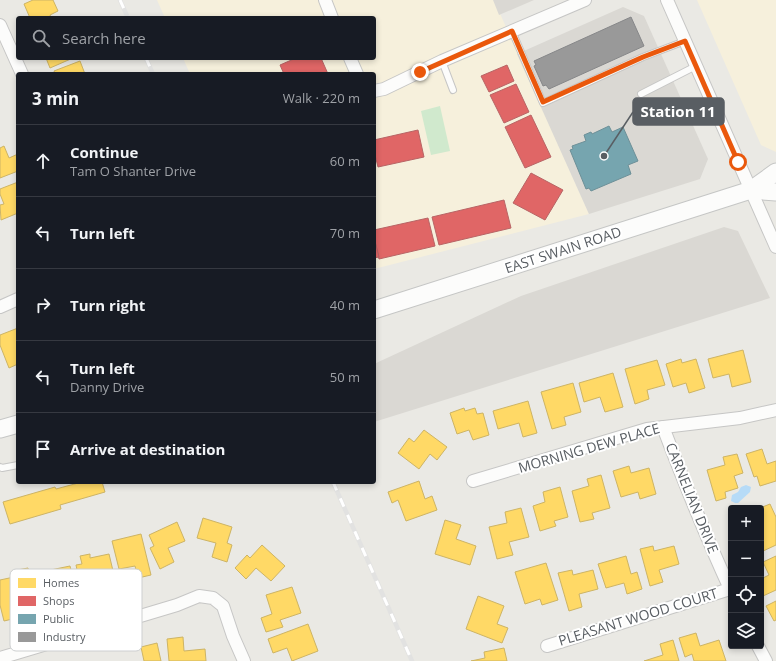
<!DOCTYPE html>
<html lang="en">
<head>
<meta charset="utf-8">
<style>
  :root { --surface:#171b24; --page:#242831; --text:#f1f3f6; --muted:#9ea1a6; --line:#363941 }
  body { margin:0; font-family:"Open Sans",sans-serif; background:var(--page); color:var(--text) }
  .controls { position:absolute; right:12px; bottom:12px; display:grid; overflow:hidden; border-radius:4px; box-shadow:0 2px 6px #0003 }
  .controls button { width:36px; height:36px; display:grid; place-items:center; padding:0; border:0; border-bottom:1px solid var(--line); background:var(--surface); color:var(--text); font:20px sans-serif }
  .stop { position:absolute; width:12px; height:12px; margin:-9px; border:3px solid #ea580c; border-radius:50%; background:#fff }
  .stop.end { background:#ea580c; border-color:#fff; box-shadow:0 1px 4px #0008 }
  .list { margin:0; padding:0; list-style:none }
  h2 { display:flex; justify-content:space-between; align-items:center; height:52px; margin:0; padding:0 16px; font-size:17px }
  h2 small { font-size:13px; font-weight:400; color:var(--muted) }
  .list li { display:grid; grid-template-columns:26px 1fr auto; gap:12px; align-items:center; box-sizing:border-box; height:72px; padding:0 16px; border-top:1px solid var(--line) }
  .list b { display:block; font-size:15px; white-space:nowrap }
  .list p { margin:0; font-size:13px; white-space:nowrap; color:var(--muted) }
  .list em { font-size:13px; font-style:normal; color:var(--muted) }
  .icon { flex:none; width:22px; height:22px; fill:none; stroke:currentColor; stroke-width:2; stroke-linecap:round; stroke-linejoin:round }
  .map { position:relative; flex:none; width:776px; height:661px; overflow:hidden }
  .search { position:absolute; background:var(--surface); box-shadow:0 2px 6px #0003; left:16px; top:16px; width:360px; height:44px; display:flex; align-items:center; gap:10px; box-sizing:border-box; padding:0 14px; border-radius:4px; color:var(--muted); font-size:15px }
  .panel { position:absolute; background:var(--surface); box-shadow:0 2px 6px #0003; left:16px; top:72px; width:360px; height:412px; border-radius:4px }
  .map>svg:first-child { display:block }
</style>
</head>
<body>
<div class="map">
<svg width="776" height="661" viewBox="0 0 776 661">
  <rect width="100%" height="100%" fill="#eae9e4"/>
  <g fill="#f6f0dc">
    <path d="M157,0H494L589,214L374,269V74H190L183,58H374V18H165Z"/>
    <path d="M697,0H776V152L761,145Z"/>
  </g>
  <g fill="#dad8d3">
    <path d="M493,0H534L499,15Z"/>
    <path d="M623,7L644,16L708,159L700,179L589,214L517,54Z"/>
    <path d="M724,227L738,231L770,298L374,422V364L521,296Z"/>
  </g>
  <path fill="#d0e9cd" d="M440,106L450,151L431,155L421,111Z"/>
  <path fill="#b6dbf7" d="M746,485L751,487L750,492L738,503H735L731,501L732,495L738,492L741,487Z"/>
  <g fill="#ffd966" stroke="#cdb465">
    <path d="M33,0H53L58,11L50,15L51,18H30L24,4Z"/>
    <path d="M46,58H73L50,68Z"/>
    <path d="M80,61L85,74H55L54,71Z"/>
    <path d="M4,146L9,158L18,154V171L0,178V148Z"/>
    <path d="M18,182V213L1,220L0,205L4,204L0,194V189Z"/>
    <path d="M18,328V364L9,368L0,345V335Z"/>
    <path d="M743,350L751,382L732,387L729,374L713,378L708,359Z"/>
    <path d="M681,359L682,363L696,359L705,388L689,393L686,383L673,387L666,364Z"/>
    <path d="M657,360L665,385L647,390L649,399L635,404L625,369Z"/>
    <path d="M613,373L623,407L605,412L600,397L584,402L579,383Z"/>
    <path d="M573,383L581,412L564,417L566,425L552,429L541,392Z"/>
    <path d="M528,401L537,433L523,437L519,423L498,429L493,411Z"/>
    <path d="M464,408L465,411L475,408L477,414L483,413L489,435L473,440L469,430L457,434L450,413Z"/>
    <path d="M424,430L447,447L437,460L430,454L419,469L398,453L409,438L414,442Z"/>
    <path d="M762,449L767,464L776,461V481L760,486L757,476L754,477L746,454Z"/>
    <path d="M737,454L743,473L734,476L738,488L725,492L726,498L716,501L707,470L725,465L723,457Z"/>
    <path d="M629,466L631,473L649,468L656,494L640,499L638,492L621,497L613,471Z"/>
    <path d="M601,475L610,508L592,513L594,519L580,522L572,491L589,486L587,479Z"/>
    <path d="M419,481L425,499L432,496L437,510L406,521L398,500L392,503L388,492Z"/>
    <path d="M82,482H102L105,492L60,505L61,509L10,524L3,502L55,487L56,489Z"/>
    <path d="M560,487L568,517L554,521L556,526L540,531L533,506L545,502L543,492Z"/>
    <path d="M770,504L776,517V545L761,552L760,508Z"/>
    <path d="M521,508L529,537L509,542L513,555L497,559L489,527L507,523L505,512Z"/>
    <path d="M203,518L232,527L227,543L232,545L227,562L212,557L216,543L197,538Z"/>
    <path d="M445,520L461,525L456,539L476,546L470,565L435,554Z"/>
    <path d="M177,522L185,541L168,548L174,562L160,569L150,548L154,546L149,535Z"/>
    <path d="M141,534L151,575L138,578L135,566L119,569L112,541Z"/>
    <path d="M262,545L285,566L271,581L256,568L246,579L235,568L247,555L250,558Z"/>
    <path d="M653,546L654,551L674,546L679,564L659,570L663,582L650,586L640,549Z"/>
    <path d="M90,554V558L109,554L114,575L96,579L99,592L82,595L76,565L82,564L80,556Z"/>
    <path d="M626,556L631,574L637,572L642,589L627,594L624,583L606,588L598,564Z"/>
    <path d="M776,556V590L763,596L761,592V579L769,575L763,562Z"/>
    <path d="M546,563L558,600L542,605L540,599L525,604L515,572Z"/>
    <path d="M70,566L78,599L63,602L61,589L40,594L36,573Z"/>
    <path d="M28,568L38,612L27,614L24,601L17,603L21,617L4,621L0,605V580L14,577L12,571Z"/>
    <path d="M572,570L573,575L593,570L598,589L579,594L582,607L569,611L558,573Z"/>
    <path d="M292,587L301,613L280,620L283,627L266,632L261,618L272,614L266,595Z"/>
    <path d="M478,596L504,606L497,624L508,628L502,643L466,629Z"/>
    <path d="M776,601V620L774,621L766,606Z"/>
    <path d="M308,624L318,651L292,661L287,648L273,653L268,639Z"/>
    <path d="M696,633L700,646L719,640L726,661H694L692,654L685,657L679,638Z"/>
    <path d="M183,637L184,651L205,649L206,661H169L167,639Z"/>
    <path d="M673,640L679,661H644L663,655L660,644Z"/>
    <path d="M157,643L161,661H144L141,647Z"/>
    <path d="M504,648L507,661H471L485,658L484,652Z"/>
  </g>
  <g fill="#e06666" stroke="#b86465">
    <path d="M296,58H321L328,74H284L280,65Z"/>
    <path d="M507,65L514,81L489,92L481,76Z"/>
    <path d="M516,84L529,112L504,123L490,95Z"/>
    <path d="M531,115L551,157L525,168L505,127Z"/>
    <path d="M418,130L424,157L378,167L374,151V140Z"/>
    <path d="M531,173L563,190L545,220L513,203Z"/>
    <path d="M504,200L511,228L439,245L432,217Z"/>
    <path d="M428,218L435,246L379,259L374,237V230Z"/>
    <path d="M374,237L379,257L374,258Z"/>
  </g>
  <path fill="#76a5af" stroke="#6d9098" d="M609,126L612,132L623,127L638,161L628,165L631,174L591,191L589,188L586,189L570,150L573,149L572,146L586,141L584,135L591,132L592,134Z"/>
  <path fill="#999" stroke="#868789" d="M631,17L644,46L549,89L546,85L543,86L534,66L536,65L534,61Z"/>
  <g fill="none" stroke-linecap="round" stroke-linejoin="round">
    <g stroke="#c6c6c5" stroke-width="8">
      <g id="service">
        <path d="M512,31L543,103L643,57L685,41"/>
        <path d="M442,61L453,90"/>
        <path d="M641,94L696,66"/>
        <path d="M0,467L2,468L18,465"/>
      </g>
    </g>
    <g stroke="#c6c6c5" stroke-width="14">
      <g id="minor">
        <path d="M325,0L332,18"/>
        <path d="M667,0L776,247"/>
        <path d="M0,25L22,74"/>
        <path d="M350,58L357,74"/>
        <path d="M374,91L384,89L442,61L585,0"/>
        <path d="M0,307L18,299"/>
        <path d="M663,427C684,482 706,537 731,591"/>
        <path d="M473,481L647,429L740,418L776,410"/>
        <path d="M547,646L730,589"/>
        <path d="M758,646L766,661"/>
        <path d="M0,658L177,605L199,596L213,598L223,606L233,636L244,661"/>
      </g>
    </g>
    <g stroke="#c5c6c5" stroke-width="19">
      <g id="secondary">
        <path d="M751,190L776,192"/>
        <path d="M374,310L751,190L776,172"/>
        <path d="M0,429L18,424"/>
      </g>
    </g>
    <use href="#service" stroke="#fcfcfb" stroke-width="6"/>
    <use href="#minor" stroke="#fcfcfb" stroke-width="12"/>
    <use href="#secondary" stroke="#fcfcfb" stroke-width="17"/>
    <g stroke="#e2e2e1" stroke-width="4.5">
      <g id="rail">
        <path d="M120,0L128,18"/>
        <path d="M146,58L153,74"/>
        <path d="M333,482L412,661"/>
      </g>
    </g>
    <use href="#rail" stroke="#fff" stroke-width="3" stroke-dasharray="9" stroke-linecap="butt"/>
  </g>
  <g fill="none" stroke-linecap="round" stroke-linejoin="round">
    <path stroke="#ea580c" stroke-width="5" d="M420,72L512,31L543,102L643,57L685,41L738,162"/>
  </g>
  <g text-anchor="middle" stroke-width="4" stroke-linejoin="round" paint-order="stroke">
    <g font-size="14" fill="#595e63" stroke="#fff">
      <text transform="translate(563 250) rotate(-18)" y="5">EAST SWAIN ROAD</text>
      <text transform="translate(589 448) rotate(-16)" y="5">MORNING DEW PLACE</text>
      <text transform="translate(692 498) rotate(68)" y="5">CARNELIAN DRIVE</text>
      <text transform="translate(638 617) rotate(-17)" y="5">PLEASANT WOOD COURT</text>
    </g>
  </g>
  <rect x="10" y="569" width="132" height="82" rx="6" fill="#fff" stroke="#cdcfd0" stroke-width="1"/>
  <rect x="18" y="578" width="18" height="10" fill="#ffd966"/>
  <rect x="18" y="596" width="18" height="10" fill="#e06666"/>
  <rect x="18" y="614" width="18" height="10" fill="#76a5af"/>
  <rect x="18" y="632" width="18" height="10" fill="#999"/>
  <g font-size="11" fill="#595e63">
    <text x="43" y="587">Homes</text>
    <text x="43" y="605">Shops</text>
    <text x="43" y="623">Public</text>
    <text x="43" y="641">Industry</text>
  </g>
  <path fill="none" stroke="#595e63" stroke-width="1.5" d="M604 156L633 112"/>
  <circle fill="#595e63" stroke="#fff" stroke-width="1.5" cx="604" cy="156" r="4"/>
  <rect fill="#595e63" stroke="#595e63" stroke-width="1.5" x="633" y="98" width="91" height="27" rx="4"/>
  <g font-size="15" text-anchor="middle" font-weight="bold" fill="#fff">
    <text x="678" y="117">Station 11</text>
  </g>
</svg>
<div class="controls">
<button>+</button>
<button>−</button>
<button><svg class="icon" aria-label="locate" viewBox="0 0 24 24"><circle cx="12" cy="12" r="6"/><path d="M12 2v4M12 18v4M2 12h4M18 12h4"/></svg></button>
<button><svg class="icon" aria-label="layers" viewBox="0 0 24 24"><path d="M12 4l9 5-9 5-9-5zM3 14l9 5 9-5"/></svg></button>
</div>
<div class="stop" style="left:738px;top:162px"></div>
<div class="stop end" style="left:420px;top:72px"></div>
<div class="search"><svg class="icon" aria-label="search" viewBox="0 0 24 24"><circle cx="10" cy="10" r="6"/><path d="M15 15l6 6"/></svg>Search here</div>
<section class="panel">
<h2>3 min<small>Walk · 220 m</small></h2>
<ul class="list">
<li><svg class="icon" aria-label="ahead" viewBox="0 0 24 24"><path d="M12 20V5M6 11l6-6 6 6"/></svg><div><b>Continue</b><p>Tam O Shanter Drive</p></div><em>60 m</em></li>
<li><svg class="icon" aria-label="left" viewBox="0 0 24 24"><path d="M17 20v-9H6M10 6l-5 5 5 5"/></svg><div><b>Turn left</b></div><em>70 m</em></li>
<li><svg class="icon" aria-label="right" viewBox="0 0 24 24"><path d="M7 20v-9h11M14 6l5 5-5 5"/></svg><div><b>Turn right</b></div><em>40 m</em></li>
<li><svg class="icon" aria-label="left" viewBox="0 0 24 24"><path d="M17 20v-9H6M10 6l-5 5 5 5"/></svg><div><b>Turn left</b><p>Danny Drive</p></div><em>50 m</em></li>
<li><svg class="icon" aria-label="arrive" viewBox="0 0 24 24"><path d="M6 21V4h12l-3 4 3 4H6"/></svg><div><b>Arrive at destination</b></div></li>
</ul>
</section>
</div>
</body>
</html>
